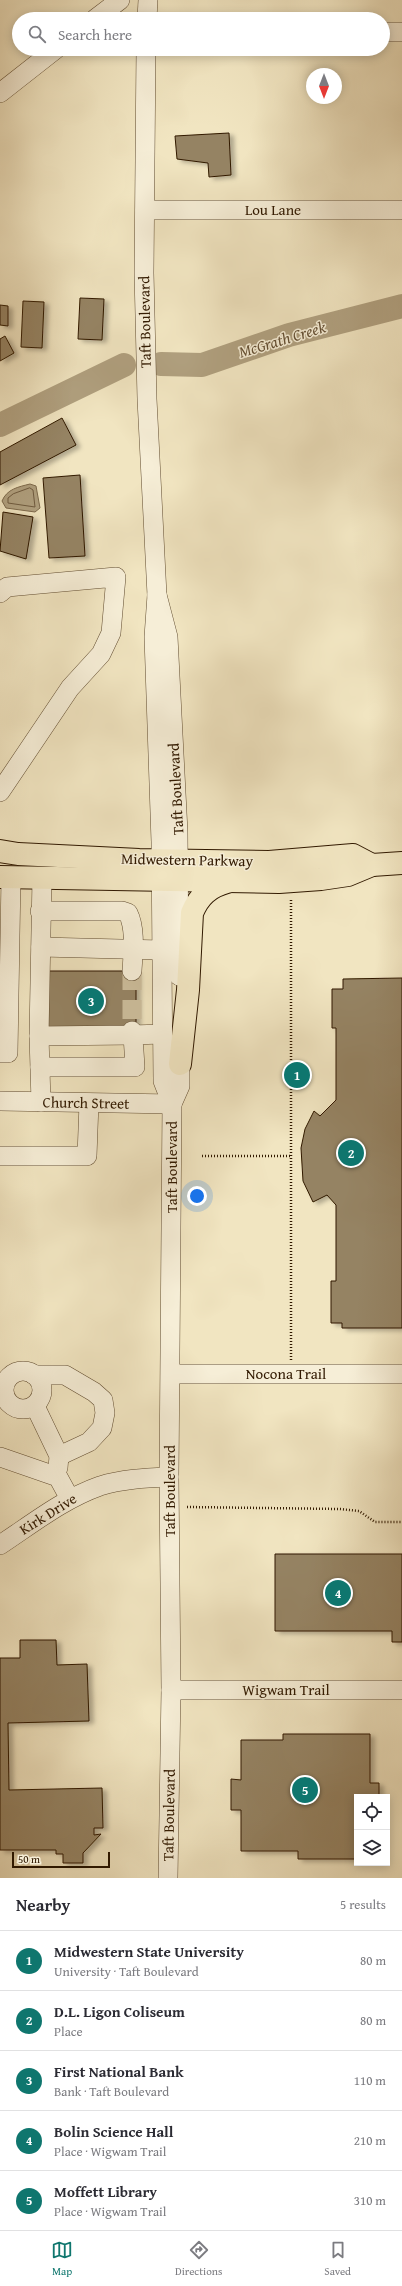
<!DOCTYPE html>
<html lang="en">
<head>
<meta charset="utf-8">
<style>
  :root { --surface:#fff; --page:#f7f7f7; --text:#2b2b33; --muted:#7c7c81; --line:#e1e1e2; --accent:#0f766e }
  body { margin:0; font-family:"Gentium Book Plus",serif; background:var(--page); color:var(--text) }
  .controls { position:absolute; right:12px; bottom:12px; display:grid; overflow:hidden; border-radius:0px; box-shadow:0 2px 10px #0003 }
  .controls button { width:36px; height:36px; display:grid; place-items:center; padding:0; border:0; border-bottom:1px solid var(--line); background:var(--surface); color:var(--text); font:20px sans-serif }
  .compass { position:absolute; left:306px; top:68px; width:36px; height:36px; border-radius:50%; background:var(--surface); box-shadow:0 2px 10px #0003; rotate:180deg }
  .scale { position:absolute; left:12px; bottom:10px; width:98px; box-sizing:border-box; padding-left:4px; border:2px solid #311900; border-top:0; font-size:11px; line-height:14px; white-space:nowrap; color:#311900; -webkit-text-stroke:3px #f6eed7; paint-order:stroke }
  .you { position:absolute; left:197px; top:1196px; width:14px; height:14px; margin:-10px; border:3px solid #fff; border-radius:50%; background:#1a73e8; box-shadow:0 0 0 6px #1a73e833 }
  .badge { display:grid; place-items:center; width:26px; height:26px; border-radius:50%; background:var(--accent); color:#fff; font-size:13px; font-weight:700 }
  .pin { position:absolute; translate:-50% -50%; border:2px solid #fff; box-shadow:0 1px 4px #0006 }
  .list { margin:0; padding:0; list-style:none }
  h2 { display:flex; justify-content:space-between; align-items:center; height:52px; margin:0; padding:0 16px; font-size:17px }
  h2 small { font-size:13px; font-weight:400; color:var(--muted) }
  .list li { display:grid; grid-template-columns:26px 1fr auto; gap:12px; align-items:center; box-sizing:border-box; height:60px; padding:0 16px; border-top:1px solid var(--line) }
  .list b { display:block; font-size:15px; white-space:nowrap }
  .list p { margin:0; font-size:13px; white-space:nowrap; color:var(--muted) }
  .list em { font-size:13px; font-style:normal; color:var(--muted) }
  .icon { flex:none; width:22px; height:22px; fill:none; stroke:currentColor; stroke-width:2; stroke-linecap:round; stroke-linejoin:round }
  .map { position:relative; flex:none; width:402px; height:1878px; overflow:hidden }
  .search { position:absolute; background:var(--surface); box-shadow:0 2px 10px #0003; left:12px; right:12px; top:12px; height:44px; display:flex; align-items:center; gap:10px; box-sizing:border-box; padding:0 14px; border-radius:22px; color:var(--muted); font-size:15px }
  .sheet { height:352px; background:var(--surface) }
  nav { display:flex; justify-content:space-around; align-items:center; box-sizing:border-box; height:56px; border-top:1px solid var(--line); background:var(--surface); font-size:11px; color:var(--muted) }
  nav a { display:grid; justify-items:center; gap:2px }
  nav .on { color:var(--accent) }
  .map>svg:first-child { display:block }
</style>
</head>
<body>
<div class="map">
<svg width="402" height="1878" viewBox="0 0 402 1878">
  <defs>
    <filter id="shadow"><feDropShadow dx="4.5" dy="2.5" stdDeviation="2" flood-color="#0004"/></filter>
  </defs>
  <rect width="100%" height="100%" fill="#f1e5c1"/>
  <filter id="stains"><feTurbulence type="fractalNoise" baseFrequency=".005" numOctaves="4"/><feColorMatrix values="0 0 0 0 .2 0 0 0 0 .09 0 0 0 0 .02 0 0 0 .5 -.17"/></filter>
  <radialGradient id="worn" r=".72"><stop offset=".6" stop-color="#630" stop-opacity="0"/><stop offset="1" stop-color="#630" stop-opacity=".3"/></radialGradient>
  <path fill="#b0a07f" stroke="#7d6a4c" d="M30,484L36,486L40,508L35,512L6,508L2,501C7,489 18,487 30,484Z"/>
  <g fill="none" stroke-linecap="round" stroke-linejoin="round">
    <path stroke="#705c40" stroke-width="1" d="M30,488L33,490L35,507L8,503V498L13,494Z"/>
    <g stroke="#b0a07f" stroke-width="24">
      <path d="M161,364L202,365L289,335L402,306"/>
      <path d="M0,425L124,365"/>
    </g>
  </g>
  <g fill="#958364" stroke="#311900" filter="url(#shadow)">
    <path d="M229,133L231,175L209,177L208,163L177,159L175,136Z"/>
    <path d="M80,298L104,299L102,340L78,339Z"/>
    <path d="M23,301L44,302L42,348L21,347Z"/>
    <path d="M0,305L8,306V326L0,325Z"/>
    <path d="M5,336L14,353L0,361V339Z"/>
    <path d="M62,418L76,445L0,485V452Z"/>
    <path d="M80,475L85,556L49,558L43,478Z"/>
    <path d="M3,512L33,517L26,559L0,551Z"/>
    <rect x="47" y="971" width="89" height="60"/>
    <path d="M402,978V1328H342V1323H331V1281H336V1205L327,1195L313,1202L303,1181L301,1148L305,1129L314,1111L320,1116L336,1100V1028H332V989H343V979Z"/>
    <path d="M275,1554H402V1642H392V1631H275Z"/>
    <path d="M20,1640H56L57,1665L87,1664L89,1721L8,1723L9,1790L102,1788L103,1828H94V1835L101,1834L83,1853V1863H63V1854H56V1850H0V1658H20Z"/>
    <path d="M283,1734H370V1783H379V1797H357V1859H298V1851H241V1810H231V1779L241,1780V1740H283Z"/>
  </g>
  <g fill="none" stroke-linecap="round" stroke-linejoin="round">
    <path stroke="#cbbc9a" stroke-width="19" stroke-dasharray="19 10" stroke-linecap="butt" d="M132,971V1031"/>
    <g stroke="#614c30" stroke-width="20">
      <g id="minor">
        <path d="M95,19L120,0"/>
        <path d="M147,19L148,0"/>
        <path d="M383,32H402"/>
        <path d="M146,49L144,273L147,399L157,595L154,637L161,842L163,1081L172,1104"/>
        <path d="M0,93L56,49"/>
        <path d="M145,210H402"/>
        <path d="M0,593L7,587L116,577L111,633L101,654L70,688L0,792"/>
        <path d="M157,595L168,637L178,832L179,976"/>
        <path d="M40,911H122L128,913C136,929 133,953 132,971"/>
        <path d="M41,947L161,950"/>
        <path d="M39,1036L133,1035L132,1031"/>
        <path d="M0,1053H8L11,877"/>
        <path d="M40,1067H135L133,1035L162,1034"/>
        <path d="M0,1101L172,1104"/>
        <path d="M41,1102L39,1036L42,878"/>
        <path d="M0,1156H87L89,1103"/>
        <circle cx="23" cy="1390" r="19"/>
        <path d="M171,1374H402"/>
        <path d="M34,1375H65L94,1392L103,1400L105,1413L102,1428L89,1442L59,1456"/>
        <path d="M35,1406L59,1456L58,1468"/>
        <path d="M0,1457L58,1477L70,1499"/>
        <path d="M0,1545C32,1524 63,1499 100,1486C122,1479 146,1478 169,1477"/>
        <path d="M171,1690H402"/>
        <path d="M168,1878L171,1690L169,1477L172,1104L180,1086V1049"/>
      </g>
    </g>
    <g stroke="#311900" stroke-width="24">
      <g id="major">
        <path d="M0,851L18,854L139,860L269,862L353,855L372,865"/>
        <path d="M0,877L279,882L321,879L348,875L372,865L402,863"/>
        <path d="M180,1064L188,990L192,913C199,896 209,887 227,882"/>
      </g>
    </g>
    <g stroke="#311900" stroke-width="2.5" stroke-dasharray="1 2" stroke-linecap="butt">
      <path d="M202,1156H290"/>
      <path d="M291,1360V899"/>
      <path d="M187,1507L340,1509L359,1511L375,1522H402"/>
    </g>
    <use href="#minor" stroke="#f6eed7" stroke-width="19"/>
    <use href="#major" stroke="#f1e5c1" stroke-width="22"/>
  </g>
  <g text-anchor="middle" stroke-width="3" stroke-linejoin="round" paint-order="stroke">
    <g font-size="15" fill="#311900" stroke="#f6eed7">
      <text x="273" y="215">Lou Lane</text>
      <text transform="translate(145 322) rotate(-91)" y="5">Taft Boulevard</text>
      <text transform="translate(176 789) rotate(-93)" y="5">Taft Boulevard</text>
      <text transform="translate(187 860) rotate(1)" y="5">Midwestern Parkway</text>
      <text transform="translate(86 1103) rotate(1)" y="5">Church Street</text>
      <text transform="translate(172 1167) rotate(-90)" y="5">Taft Boulevard</text>
      <text x="286" y="1379">Nocona Trail</text>
      <text transform="translate(170 1491) rotate(-90)" y="5">Taft Boulevard</text>
      <text transform="translate(48 1514) rotate(-32)" y="5">Kirk Drive</text>
      <text x="286" y="1695">Wigwam Trail</text>
      <text transform="translate(169 1815) rotate(-89)" y="5">Taft Boulevard</text>
    </g>
    <g font-size="16" font-style="italic" fill="#644f33" stroke="#f6eed7">
      <text transform="translate(282 339) rotate(-17)" y="6">McGrath Creek</text>
    </g>
  </g>
  <rect width="100%" height="100%" filter="url(#stains)"/>
  <rect width="100%" height="100%" fill="url(#worn)"/>
</svg>
<div class="controls">
<button><svg class="icon" aria-label="locate" viewBox="0 0 24 24"><circle cx="12" cy="12" r="6"/><path d="M12 2v4M12 18v4M2 12h4M18 12h4"/></svg></button>
<button><svg class="icon" aria-label="layers" viewBox="0 0 24 24"><path d="M12 4l9 5-9 5-9-5zM3 14l9 5 9-5"/></svg></button>
</div>
<svg class="compass" viewBox="-18 -18 36 36"><path d="M0-13l5 13h-10z" fill="#e53935"/><path d="M0 13l5-13h-10z" fill="#7c7c81"/></svg>
<div class="scale">50 m</div>
<div class="you"></div>
<div class="pin badge" style="left:297px;top:1075px">1</div>
<div class="pin badge" style="left:351px;top:1153px">2</div>
<div class="pin badge" style="left:91px;top:1001px">3</div>
<div class="pin badge" style="left:338px;top:1593px">4</div>
<div class="pin badge" style="left:305px;top:1790px">5</div>
<div class="search"><svg class="icon" aria-label="search" viewBox="0 0 24 24"><circle cx="10" cy="10" r="6"/><path d="M15 15l6 6"/></svg>Search here</div>
</div>
<section class="sheet">
<h2>Nearby<small>5 results</small></h2>
<ul class="list">
<li><span class="badge">1</span><div><b>Midwestern State University</b><p>University · Taft Boulevard</p></div><em>80 m</em></li>
<li><span class="badge">2</span><div><b>D.L. Ligon Coliseum</b><p>Place</p></div><em>80 m</em></li>
<li><span class="badge">3</span><div><b>First National Bank</b><p>Bank · Taft Boulevard</p></div><em>110 m</em></li>
<li><span class="badge">4</span><div><b>Bolin Science Hall</b><p>Place · Wigwam Trail</p></div><em>210 m</em></li>
<li><span class="badge">5</span><div><b>Moffett Library</b><p>Place · Wigwam Trail</p></div><em>310 m</em></li>
</ul>
</section>
<nav>
<a class="on"><svg class="icon" aria-label="map" viewBox="0 0 24 24"><path d="M3 6l6-2 6 2 6-2v14l-6 2-6-2-6 2zM9 4v14M15 6v14"/></svg>Map</a>
<a><svg class="icon" aria-label="directions" viewBox="0 0 24 24"><path d="M12 3l9 9-9 9-9-9zM9 14v-3h6M13 9l2 2-2 2"/></svg>Directions</a>
<a><svg class="icon" aria-label="saved" viewBox="0 0 24 24"><path d="M7 4h10v16l-5-4-5 4z"/></svg>Saved</a>
</nav>
</body>
</html>
